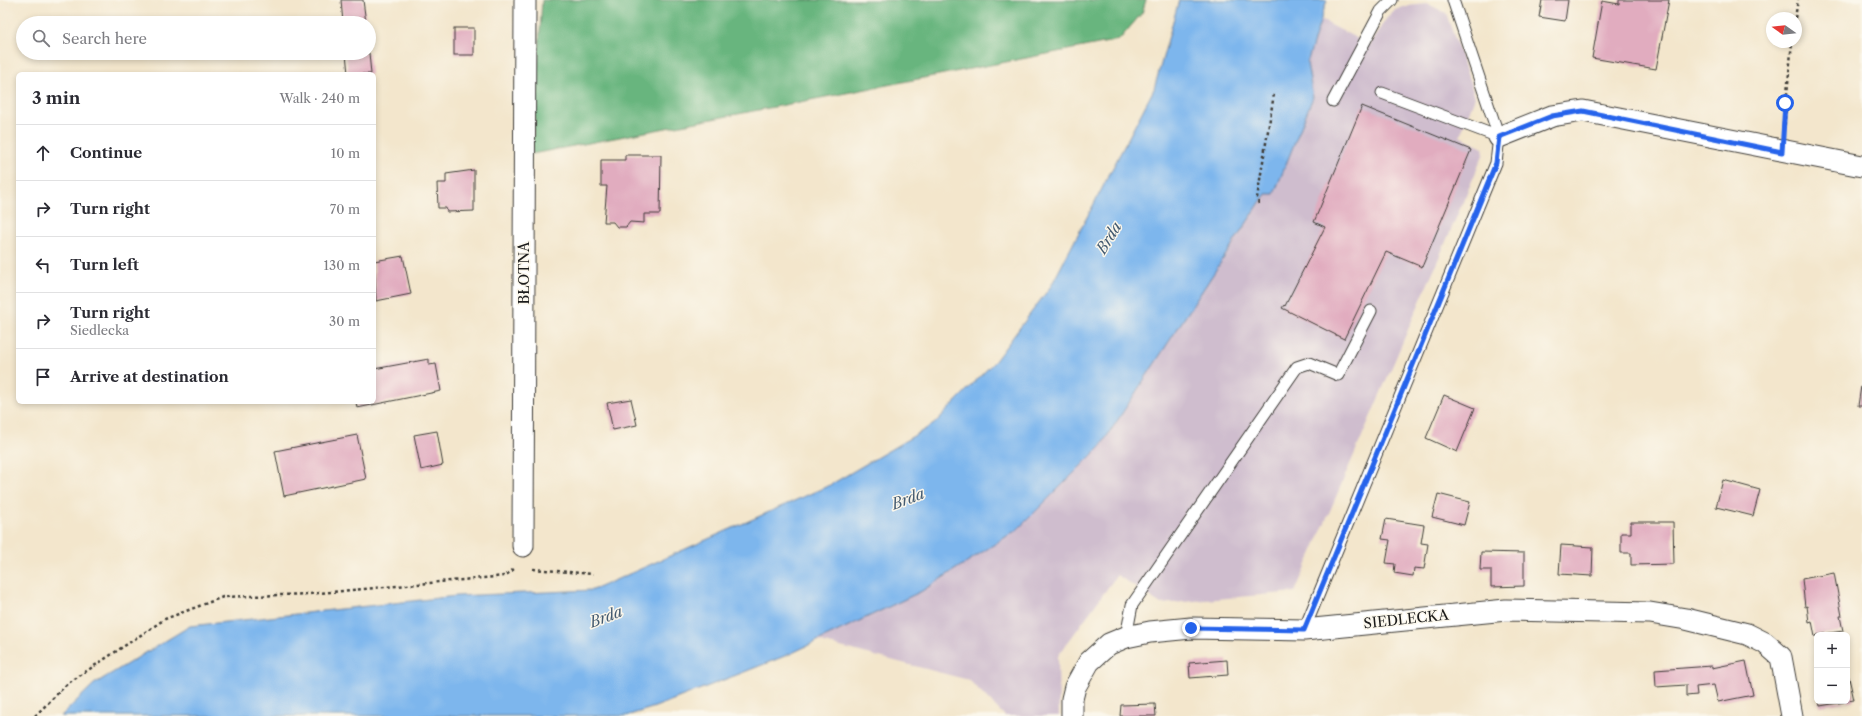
<!DOCTYPE html>
<html lang="en">
<head>
<meta charset="utf-8">
<style>
  :root { --surface:#fff; --page:#f2f2f3; --text:#2b2b33; --muted:#7c7c81; --line:#e1e1e2 }
  body { margin:0; font-family:"Libre Caslon Text",serif; background:var(--page); color:var(--text) }
  .controls { position:absolute; right:12px; bottom:12px; display:grid; overflow:hidden; border-radius:6px; box-shadow:0 2px 6px #0003 }
  .controls button { width:36px; height:36px; display:grid; place-items:center; padding:0; border:0; border-bottom:1px solid var(--line); background:var(--surface); color:var(--text); font:20px sans-serif }
  .compass { position:absolute; left:1766px; top:12px; width:36px; height:36px; border-radius:50%; background:var(--surface); box-shadow:0 2px 6px #0003; rotate:285deg }
  .stop { position:absolute; width:12px; height:12px; margin:-9px; border:3px solid #2563eb; border-radius:50%; background:#fff }
  .stop.end { background:#2563eb; border-color:#fff; box-shadow:0 1px 4px #0008 }
  .list { margin:0; padding:0; list-style:none }
  h2 { display:flex; justify-content:space-between; align-items:center; height:52px; margin:0; padding:0 16px; font-size:17px }
  h2 small { font-size:13px; font-weight:400; color:var(--muted) }
  .list li { display:grid; grid-template-columns:26px 1fr auto; gap:12px; align-items:center; box-sizing:border-box; height:56px; padding:0 16px; border-top:1px solid var(--line) }
  .list b { display:block; font-size:15px; white-space:nowrap }
  .list p { margin:0; font-size:13px; white-space:nowrap; color:var(--muted) }
  .list em { font-size:13px; font-style:normal; color:var(--muted) }
  .icon { flex:none; width:22px; height:22px; fill:none; stroke:currentColor; stroke-width:2; stroke-linecap:round; stroke-linejoin:round }
  .map { position:relative; flex:none; width:1862px; height:716px; overflow:hidden }
  .search { position:absolute; background:var(--surface); box-shadow:0 2px 6px #0003; left:16px; top:16px; width:360px; height:44px; display:flex; align-items:center; gap:10px; box-sizing:border-box; padding:0 14px; border-radius:22px; color:var(--muted); font-size:15px }
  .panel { position:absolute; background:var(--surface); box-shadow:0 2px 6px #0003; left:16px; top:72px; width:360px; height:332px; border-radius:6px }
  .map>svg:first-child { display:block }
</style>
</head>
<body>
<div class="map">
<svg width="1862" height="716" viewBox="0 0 1862 716">
  <rect width="100%" height="100%" fill="#fbf7ec"/>
  <filter id="ink" filterUnits="userSpaceOnUse"><feTurbulence type="fractalNoise" baseFrequency=".025" numOctaves="2"/><feDisplacementMap in="SourceGraphic" scale="8" xChannelSelector="R" yChannelSelector="G"/><feConvolveMatrix kernelMatrix="1 2 1 2 8 2 1 2 1" color-interpolation-filters="sRGB"/></filter>
  <filter id="wash" filterUnits="userSpaceOnUse"><feTurbulence type="fractalNoise" baseFrequency=".012" numOctaves="4" result="noise"/><feDisplacementMap in="SourceGraphic" scale="16" xChannelSelector="R" yChannelSelector="G"/><feGaussianBlur stdDeviation="0.9" result="paint"/><feColorMatrix in="noise" values="0 0 0 0 0 0 0 0 0 0 0 0 0 0 0 0 0 1.4 0 .05"/><feComposite in="paint" operator="in"/></filter>
  <g filter="url(#wash)">
    <rect width="100%" height="100%" fill="#f3e6cc"/>
    <path fill="#cfbdce" d="M1428,4L1446,13L1475,97L1460,136L1483,147L1484,153L1295,592L1161,604L1117,575L1058,656L1059,716H1005L969,680L817,641L922,591L1018,529L1100,447L1266,194L1313,97L1307,63L1321,20L1370,45L1386,19L1395,10L1406,6Z"/>
    <path fill="#68b57e" stroke="#42684d" d="M542,0H1146L1142,13L1119,40L532,154Z"/>
    <path fill="#7db6ed" stroke="#4c6984" d="M1179,0H1327L1307,63L1313,97L1274,194H1266L1259,204L1100,447L1018,529L922,591L790,654L655,707L626,716H61L94,684L190,626L456,596L593,590L830,485L934,424L995,361L1051,286L1154,89Z"/>
    <g id="blocks">
      <g fill="#e1acbf">
        <path d="M341,0H363L366,23H343Z"/>
        <path d="M1542,0H1568L1565,21L1539,17Z"/>
        <path d="M1619,0H1669L1656,69L1592,58L1602,1L1619,4Z"/>
        <rect x="454" y="28" width="20" height="27"/>
        <path d="M346,53H369L371,74H348Z"/>
        <path d="M1362,106L1471,150L1422,267L1386,252L1344,339L1282,308L1284,305L1285,306L1325,227L1314,222Z"/>
        <path d="M625,155H661L660,214H644V223L630,222L626,227H617L613,222H604L607,186H601V160H625Z"/>
        <path d="M474,170V211L447,212L446,208H438L437,183H446V174Z"/>
        <path d="M403,256L411,294L376,301L374,261Z"/>
        <path d="M429,359V365L436,364L441,391L357,408L356,402H374V369Z"/>
        <path d="M1861,386H1862V406H1858Z"/>
        <path d="M1444,395L1475,408L1457,452L1426,438Z"/>
        <path d="M631,399L637,425L613,430L607,403Z"/>
        <path d="M437,431L443,465L421,470L414,435Z"/>
        <path d="M357,435L366,479L284,496L275,451Z"/>
        <path d="M1723,480L1760,490L1753,516L1716,507Z"/>
        <path d="M1438,494L1470,502L1464,525L1432,517Z"/>
        <path d="M1386,519L1424,525L1421,543L1428,544L1424,569L1414,568L1413,576L1394,573L1395,564L1386,563L1390,540L1382,539Z"/>
        <path d="M1631,522H1673L1674,564L1631,565V553H1621V533H1631Z"/>
        <path d="M1561,545L1593,547L1592,576L1559,574Z"/>
        <path d="M1481,552L1524,553V586L1491,587V570H1480Z"/>
        <path d="M1834,573L1842,616H1840L1843,631L1817,635L1815,637L1812,621L1809,622L1807,606L1805,607L1802,579Z"/>
        <path d="M1227,660L1228,675L1190,678L1189,663Z"/>
        <path d="M1746,661L1753,695L1718,702L1714,685L1696,687L1697,695L1686,696V685L1656,687L1655,670L1712,666V668Z"/>
        <path d="M1847,669L1854,700L1847,701Z"/>
        <path d="M1819,701H1844V702L1820,706Z"/>
        <path d="M1155,704L1156,716H1120L1121,705Z"/>
      </g>
    </g>
  </g>
  <g filter="url(#ink)">
    <use href="#blocks" fill-opacity="0" stroke="#3c3a36" stroke-width="1"/>
    <g fill="none" stroke-linecap="round" stroke-linejoin="round">
      <g stroke="#3c3a36" stroke-width="13">
        <g id="lane">
          <path d="M1382,93L1499,137"/>
          <path d="M1333,101L1381,11L1392,0"/>
          <path d="M1304,630L1496,163L1499,137L1453,0"/>
          <path d="M1126,637L1132,605L1297,367L1309,363L1338,375L1371,311"/>
        </g>
      </g>
      <g stroke="#3c3a36" stroke-width="23">
        <g id="street">
          <path d="M1499,137L1552,116L1583,111L1862,166"/>
          <path d="M523,546L525,0"/>
          <path d="M1072,716V699L1075,687L1089,662L1109,644L1126,637L1150,632L1191,628L1304,630L1506,610L1650,613L1686,619L1747,634L1765,643L1781,657L1792,716"/>
        </g>
      </g>
      <g stroke="#3c3a36" stroke-width="2.5" stroke-dasharray="3 3" stroke-linecap="butt">
        <path d="M1795,18L1798,0"/>
        <path d="M1784,125L1792,42"/>
        <path d="M1259,204L1257,198L1274,94"/>
        <path d="M533,569L593,574"/>
        <path d="M35,716L67,684L165,619L223,597L309,594L505,576L514,569"/>
      </g>
      <use href="#lane" stroke="#fff" stroke-width="11"/>
      <use href="#street" stroke="#fff" stroke-width="21"/>
    </g>
  </g>
  <g fill="none" stroke-linecap="round" stroke-linejoin="round" filter="url(#ink)">
    <path stroke="#2563eb" stroke-width="5" d="M1191,628L1304,630L1496,163L1499,137L1552,116L1583,111L1782,152L1785,103"/>
  </g>
  <g text-anchor="middle" stroke-width="3" stroke-linejoin="round" paint-order="stroke">
    <g font-size="14" fill="#1c1c1c" stroke="#fbf7ec">
      <text transform="translate(524 273) rotate(-90)" y="5">BŁOTNA</text>
      <text transform="translate(1406 619) rotate(-6)" y="5">SIEDLECKA</text>
    </g>
    <g font-size="15" font-style="italic" fill="#435a70" stroke="#fbf7ec">
      <text transform="translate(1109 238) rotate(-59)" y="5">Brda</text>
      <text transform="translate(908 499) rotate(-21)" y="5">Brda</text>
      <text transform="translate(606 617) rotate(-21)" y="5">Brda</text>
    </g>
  </g>
</svg>
<div class="controls">
<button>+</button>
<button>−</button>
</div>
<svg class="compass" viewBox="-18 -18 36 36"><path d="M0-13l5 13h-10z" fill="#e53935"/><path d="M0 13l5-13h-10z" fill="#7c7c81"/></svg>
<div class="stop" style="left:1785px;top:103px"></div>
<div class="stop end" style="left:1191px;top:628px"></div>
<div class="search"><svg class="icon" aria-label="search" viewBox="0 0 24 24"><circle cx="10" cy="10" r="6"/><path d="M15 15l6 6"/></svg>Search here</div>
<section class="panel">
<h2>3 min<small>Walk · 240 m</small></h2>
<ul class="list">
<li><svg class="icon" aria-label="ahead" viewBox="0 0 24 24"><path d="M12 20V5M6 11l6-6 6 6"/></svg><div><b>Continue</b></div><em>10 m</em></li>
<li><svg class="icon" aria-label="right" viewBox="0 0 24 24"><path d="M7 20v-9h11M14 6l5 5-5 5"/></svg><div><b>Turn right</b></div><em>70 m</em></li>
<li><svg class="icon" aria-label="left" viewBox="0 0 24 24"><path d="M17 20v-9H6M10 6l-5 5 5 5"/></svg><div><b>Turn left</b></div><em>130 m</em></li>
<li><svg class="icon" aria-label="right" viewBox="0 0 24 24"><path d="M7 20v-9h11M14 6l5 5-5 5"/></svg><div><b>Turn right</b><p>Siedlecka</p></div><em>30 m</em></li>
<li><svg class="icon" aria-label="arrive" viewBox="0 0 24 24"><path d="M6 21V4h12l-3 4 3 4H6"/></svg><div><b>Arrive at destination</b></div></li>
</ul>
</section>
</div>
</body>
</html>
